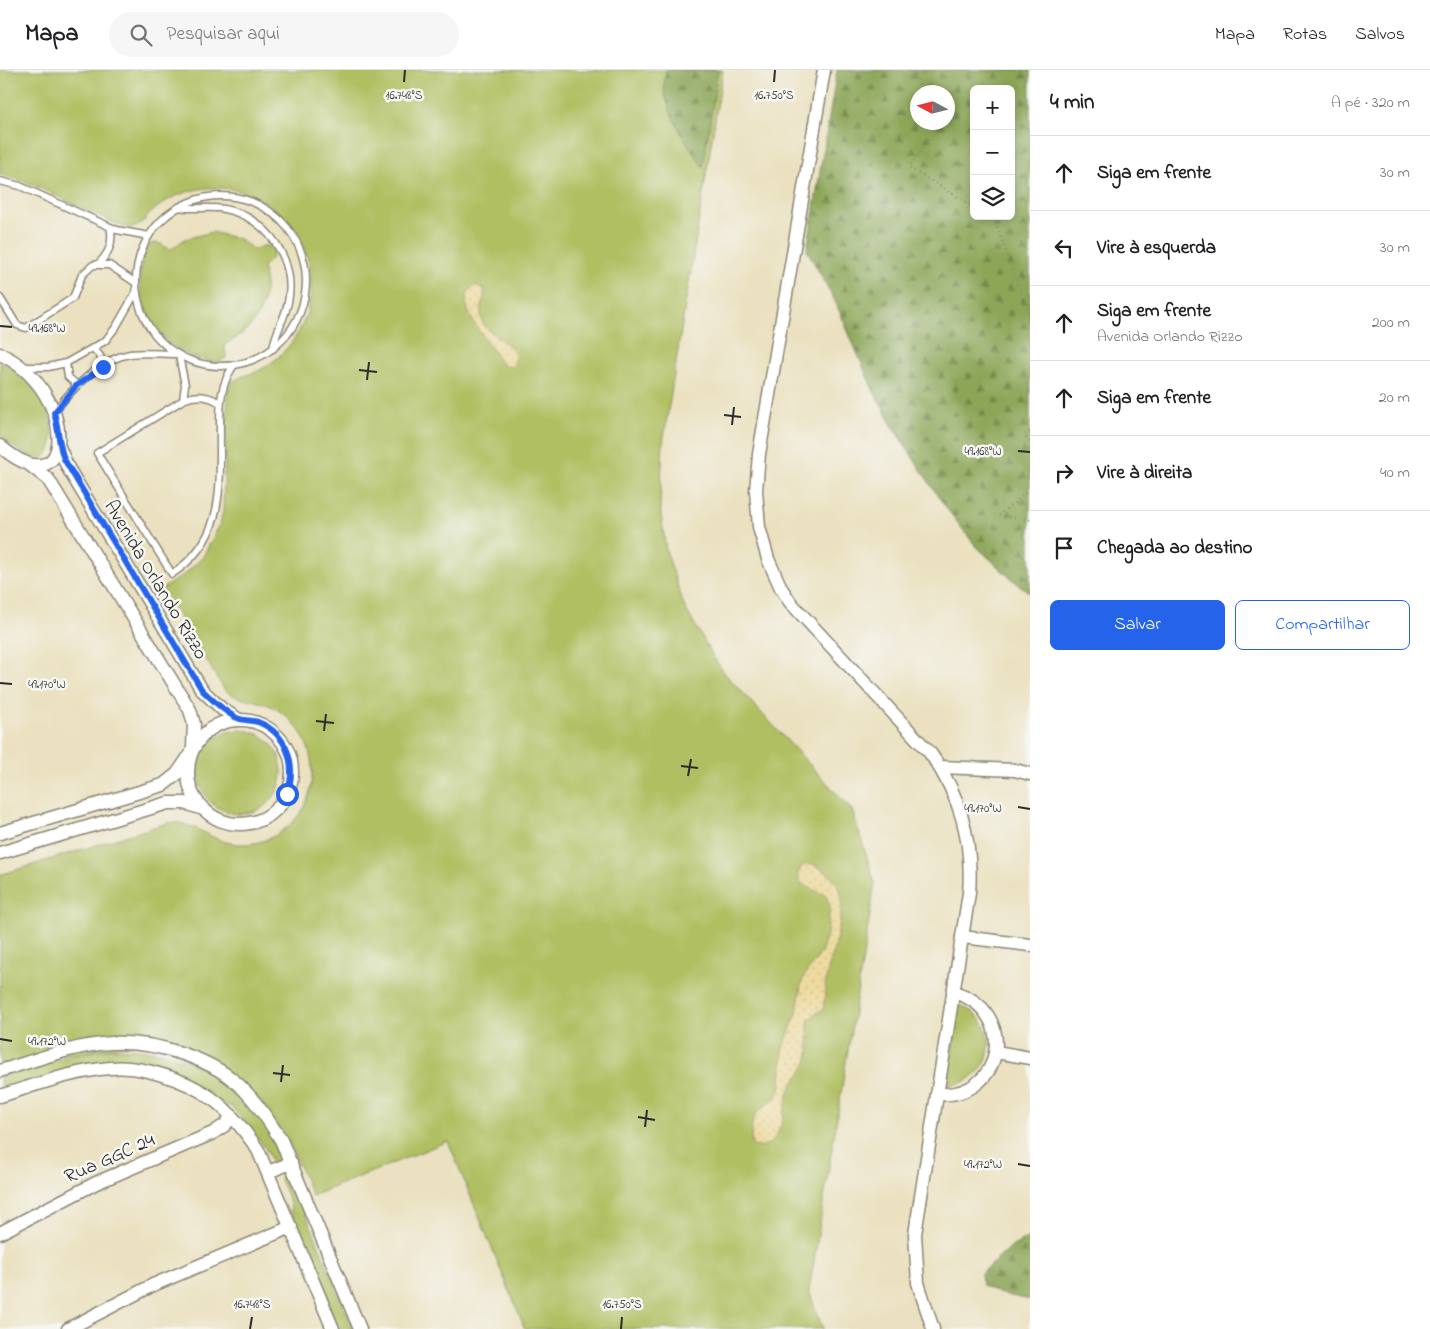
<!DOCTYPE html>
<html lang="pt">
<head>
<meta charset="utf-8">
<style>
  :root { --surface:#fff; --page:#f6f6f6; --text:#202124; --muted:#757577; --line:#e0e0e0; --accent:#2563eb }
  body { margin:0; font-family:"Indie Flower",sans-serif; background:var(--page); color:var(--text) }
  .controls { position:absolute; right:15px; top:15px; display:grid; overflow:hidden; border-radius:8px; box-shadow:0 2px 8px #0003 }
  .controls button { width:45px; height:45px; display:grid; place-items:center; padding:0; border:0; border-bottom:1px solid var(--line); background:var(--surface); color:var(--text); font:25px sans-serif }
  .compass { position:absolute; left:910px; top:15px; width:45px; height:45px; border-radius:50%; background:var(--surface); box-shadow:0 2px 8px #0003; rotate:277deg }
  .stop { position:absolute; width:15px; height:15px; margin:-11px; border:4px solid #2563eb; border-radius:50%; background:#fff }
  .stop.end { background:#2563eb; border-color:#fff; box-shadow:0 1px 5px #0008 }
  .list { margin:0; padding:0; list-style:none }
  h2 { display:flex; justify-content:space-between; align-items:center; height:65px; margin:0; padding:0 20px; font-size:21px }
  h2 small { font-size:16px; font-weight:400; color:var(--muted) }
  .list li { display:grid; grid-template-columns:32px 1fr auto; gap:15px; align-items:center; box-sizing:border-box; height:75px; padding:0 20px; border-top:1px solid var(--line) }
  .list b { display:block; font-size:19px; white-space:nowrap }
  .list p { margin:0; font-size:16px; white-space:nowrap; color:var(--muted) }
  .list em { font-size:16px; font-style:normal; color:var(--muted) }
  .actions { display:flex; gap:10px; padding:15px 20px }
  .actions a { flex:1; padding:11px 0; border:1px solid var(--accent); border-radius:8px; text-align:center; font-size:18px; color:var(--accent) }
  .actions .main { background:var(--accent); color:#fff }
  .icon { flex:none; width:28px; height:28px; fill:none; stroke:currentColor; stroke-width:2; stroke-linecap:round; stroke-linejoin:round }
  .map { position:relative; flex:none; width:1030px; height:1259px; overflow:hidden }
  header { display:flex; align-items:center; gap:30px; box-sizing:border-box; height:70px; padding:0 25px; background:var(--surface); border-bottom:1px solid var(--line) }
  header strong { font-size:24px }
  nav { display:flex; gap:28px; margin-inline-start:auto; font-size:18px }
  .search { width:350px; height:45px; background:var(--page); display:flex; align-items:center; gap:12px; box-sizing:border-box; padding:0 18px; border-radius:28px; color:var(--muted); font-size:19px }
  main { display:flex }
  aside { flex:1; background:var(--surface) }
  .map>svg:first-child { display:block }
</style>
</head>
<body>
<header>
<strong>Mapa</strong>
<div class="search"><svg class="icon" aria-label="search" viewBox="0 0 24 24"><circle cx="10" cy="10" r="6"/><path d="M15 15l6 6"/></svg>Pesquisar aqui</div>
<nav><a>Mapa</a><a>Rotas</a><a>Salvos</a></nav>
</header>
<main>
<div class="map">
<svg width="1030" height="1259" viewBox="0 0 1030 1259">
  <defs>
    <pattern id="forest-firs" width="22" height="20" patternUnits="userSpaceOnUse" patternTransform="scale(1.25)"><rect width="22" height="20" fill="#8ca658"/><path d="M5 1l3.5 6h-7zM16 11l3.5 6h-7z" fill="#738749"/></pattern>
    <pattern id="sand-dots" width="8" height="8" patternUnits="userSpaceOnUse" patternTransform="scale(1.25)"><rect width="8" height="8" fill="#eeda9e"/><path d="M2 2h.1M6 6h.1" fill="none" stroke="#cb8" stroke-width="1.8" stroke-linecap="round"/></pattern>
  </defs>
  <rect width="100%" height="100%" fill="#f6f6f2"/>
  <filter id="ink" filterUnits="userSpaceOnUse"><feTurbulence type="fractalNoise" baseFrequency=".02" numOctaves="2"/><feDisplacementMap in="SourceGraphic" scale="10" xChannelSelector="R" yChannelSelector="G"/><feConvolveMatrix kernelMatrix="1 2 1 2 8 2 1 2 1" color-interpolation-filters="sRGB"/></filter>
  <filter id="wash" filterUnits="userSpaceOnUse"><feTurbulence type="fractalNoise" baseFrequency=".0096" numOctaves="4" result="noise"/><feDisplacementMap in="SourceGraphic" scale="20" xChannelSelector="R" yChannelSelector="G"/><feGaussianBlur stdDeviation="1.12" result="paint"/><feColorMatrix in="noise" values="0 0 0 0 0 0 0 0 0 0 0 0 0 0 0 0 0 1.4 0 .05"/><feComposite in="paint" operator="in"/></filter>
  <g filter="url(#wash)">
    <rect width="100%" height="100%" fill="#ebe1c0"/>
    <g fill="#b0bf62" stroke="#6e7546">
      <path d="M0,0H723L663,373L660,437L666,480L684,536L714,588L725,604L852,740L875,813L809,1221L823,1259H525L448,1071L312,1126L290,1074L261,1031L155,971L0,995V805L167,753C196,749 211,775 243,774C266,774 288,761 301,742C325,703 309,651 266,634C250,628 237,631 224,619L162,519L185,504L203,487L220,454L223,441L228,318C234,306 248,306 260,300C278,290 292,275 301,257C312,236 314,210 307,187C292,135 236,105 184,123C172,127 161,134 152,142C146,147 142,155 135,157C129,159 123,156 117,154L27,112L0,105Z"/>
      <path d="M212,162L239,169L254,180C274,168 282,184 263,196C271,230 258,259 225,274L226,288L218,292C200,290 183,285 169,272C144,251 134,216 144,185C146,179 149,173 156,173C161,173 166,177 170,180L185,169Z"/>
      <path d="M0,292C28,305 55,339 52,371C49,406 11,377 0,365Z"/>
      <circle cx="240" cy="702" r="42"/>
      <path d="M959,935C1005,952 996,1013 947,1015Z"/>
      <path d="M105,979C115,979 126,978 136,979C185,982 243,1013 267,1057C272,1067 275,1079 279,1089L277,1093H273L264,1076L232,1037L139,995L0,1022V1006L74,985Z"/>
      <path d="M282,1105L286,1106L296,1130L303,1137L353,1259H338L292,1148L290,1133L280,1109Z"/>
    </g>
    <g fill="url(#forest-firs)" stroke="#5c6842" fill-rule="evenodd">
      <path d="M666,0H718L703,97C688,74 671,51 665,24C663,17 665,7 666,0Z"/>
      <path d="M837,0H1030V523L1009,507L974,474L944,435L894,359L873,320L835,231L807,180ZM974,19H1011V146H974ZM948,22V52H918V22Z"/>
      <path d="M1030,1166V1230L1001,1224L982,1215L981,1203L1013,1176Z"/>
    </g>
    <g fill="url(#sand-dots)" stroke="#8c8264">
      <path d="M476,215L485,220C484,228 480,238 481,247C486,271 525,271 513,297L502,295C494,275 446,232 476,215Z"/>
      <path d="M812,794C824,800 835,807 840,820C846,839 833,882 828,901C824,913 826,927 823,939L815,944L808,951C807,964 811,977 808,990C804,1001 795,1009 790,1019C782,1039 784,1082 753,1076L751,1072L752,1053L756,1044L778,1025L781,1016L783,978L797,943L801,915L804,906L821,883L827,864L830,835L826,826L800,813L798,803L803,795Z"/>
    </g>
  </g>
  <g filter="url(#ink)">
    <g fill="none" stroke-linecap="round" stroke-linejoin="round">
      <g stroke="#8b8676" stroke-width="9">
        <g id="service">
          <path d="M0,111L20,116L117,160L149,166"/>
          <circle cx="221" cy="211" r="85"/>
          <path d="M179,137C194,140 209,136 224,139C267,147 297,190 288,232C285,249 275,262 273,279"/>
          <path d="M98,194C109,184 114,172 110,157"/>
          <path d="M0,228L17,255L26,258L73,228L82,205L93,195H109L136,213"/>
          <path d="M93,278L100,286L103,297"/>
          <path d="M179,286L185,315L183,330L97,383L172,504C228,467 219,413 220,353C220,331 221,314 234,295"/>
          <path d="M66,293L68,307L77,315"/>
          <path d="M23,297H48L66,293L105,271L116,257L136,222"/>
          <path d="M183,330C196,324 208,325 220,333"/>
          <path d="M54,343C70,320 101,289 130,284C145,282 161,284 176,284"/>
        </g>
      </g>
      <g stroke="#8b8676" stroke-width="15">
        <g id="minor">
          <path d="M824,0L759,384L756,421L759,457L768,489L781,518L790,532L930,683C961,726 973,771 969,823L915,1164L918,1213L933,1259"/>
          <path d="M0,284C79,320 77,442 0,376"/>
          <path d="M59,377L68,398L202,620L222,639L238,649"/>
          <path d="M30,395L48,409L190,640L194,654L193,677"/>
          <circle cx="240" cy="702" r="52"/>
          <path d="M940,697L1015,700L1030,704"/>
          <path d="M0,763L163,715L177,704L188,688"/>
          <path d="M0,783L168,733H185L203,739"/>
          <path d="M962,867L1030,875"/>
          <path d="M996,982L1030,988"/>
          <path d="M0,1001C36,990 74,975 112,973C154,971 215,988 245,1021C260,1036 270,1053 281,1070L360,1259"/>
          <path d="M937,1024C1005,1030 1019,939 953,922"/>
          <path d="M0,1026C36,1015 73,1001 110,998C127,996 143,999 159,1004C207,1017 231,1040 258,1080L333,1259"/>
          <path d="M268,1102L291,1093"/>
          <path d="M0,1163L96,1113L213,1063L225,1055L232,1046"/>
          <path d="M68,1259L153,1215L291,1157"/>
        </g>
      </g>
      <g stroke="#8b8676" stroke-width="2" stroke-dasharray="1 4" stroke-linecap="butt">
        <path d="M914,0L922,22"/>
        <path d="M934,52L936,60L909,97L974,137"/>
        <path d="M988,146L995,151L1030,247"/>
        <path d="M1030,362L1024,364L1030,373"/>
        <path d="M1030,420L999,445L1030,450"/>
      </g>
      <use href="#service" stroke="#fff" stroke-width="6"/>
      <use href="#minor" stroke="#fff" stroke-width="12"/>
    </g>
  </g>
  <g fill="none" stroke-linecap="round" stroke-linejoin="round" filter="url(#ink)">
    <path stroke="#2563eb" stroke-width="6" d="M103,297L77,315L54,343C59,358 58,374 64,389L202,620C213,630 222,640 235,647C242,651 251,650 258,652C288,664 297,695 287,724"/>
  </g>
  <path fill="none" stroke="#2b2b2b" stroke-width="2" d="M404,12L405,0M774,12L775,0M0,256L12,257M359,300L377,302M367,310L369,292M724,345L741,347M732,355L734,337M1018,381L1030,382M0,613L12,614M316,651L334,653M324,661L326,644M681,696L698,698M688,706L691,689M1018,737L1030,739M0,969L12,971M273,1003L290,1005M281,1012L283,995M638,1047L655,1050M645,1057L647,1040M1018,1094L1030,1096M250,1259L252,1247M621,1259L622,1247"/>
  <g text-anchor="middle" stroke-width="5" stroke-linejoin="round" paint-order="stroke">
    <g font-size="20" fill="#2b2b2b" stroke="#f6f6f2">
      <text transform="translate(157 509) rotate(59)" y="7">Avenida Orlando Rizzo</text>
      <text transform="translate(109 1087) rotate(-24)" y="7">Rua GGC 24</text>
    </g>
  </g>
  <g font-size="12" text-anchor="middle" fill="#2b2b2b" stroke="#f6f6f2" stroke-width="5" stroke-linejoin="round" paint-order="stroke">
    <text x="404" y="29">16.748°S</text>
    <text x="774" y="29">16.750°S</text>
    <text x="47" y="262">49.168°W</text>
    <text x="983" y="385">49.168°W</text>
    <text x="47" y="618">49.170°W</text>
    <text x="983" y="742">49.170°W</text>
    <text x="47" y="975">49.172°W</text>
    <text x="983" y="1098">49.172°W</text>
    <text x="252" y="1238">16.748°S</text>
    <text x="622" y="1238">16.750°S</text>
  </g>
</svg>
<div class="controls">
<button>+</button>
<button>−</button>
<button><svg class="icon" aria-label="layers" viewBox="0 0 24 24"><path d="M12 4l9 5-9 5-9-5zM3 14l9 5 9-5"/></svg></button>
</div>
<svg class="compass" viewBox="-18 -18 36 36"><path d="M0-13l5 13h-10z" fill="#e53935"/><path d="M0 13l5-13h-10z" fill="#757577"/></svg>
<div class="stop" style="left:287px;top:724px"></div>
<div class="stop end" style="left:103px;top:297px"></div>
</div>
<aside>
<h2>4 min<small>A pé · 320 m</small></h2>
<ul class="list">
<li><svg class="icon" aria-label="ahead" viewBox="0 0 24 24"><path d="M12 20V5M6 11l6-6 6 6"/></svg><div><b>Siga em frente</b></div><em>30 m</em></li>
<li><svg class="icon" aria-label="left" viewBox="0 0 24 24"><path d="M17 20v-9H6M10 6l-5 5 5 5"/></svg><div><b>Vire à esquerda</b></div><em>30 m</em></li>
<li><svg class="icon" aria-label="ahead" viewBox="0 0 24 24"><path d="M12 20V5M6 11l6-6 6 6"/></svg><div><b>Siga em frente</b><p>Avenida Orlando Rizzo</p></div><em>200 m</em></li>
<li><svg class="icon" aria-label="ahead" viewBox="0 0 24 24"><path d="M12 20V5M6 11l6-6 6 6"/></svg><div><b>Siga em frente</b></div><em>20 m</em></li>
<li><svg class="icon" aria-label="right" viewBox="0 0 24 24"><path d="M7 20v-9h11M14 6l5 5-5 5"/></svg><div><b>Vire à direita</b></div><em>40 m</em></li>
<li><svg class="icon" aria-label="arrive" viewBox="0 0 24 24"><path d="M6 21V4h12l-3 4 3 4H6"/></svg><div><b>Chegada ao destino</b></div></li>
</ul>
<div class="actions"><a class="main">Salvar</a><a>Compartilhar</a></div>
</aside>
</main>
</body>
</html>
